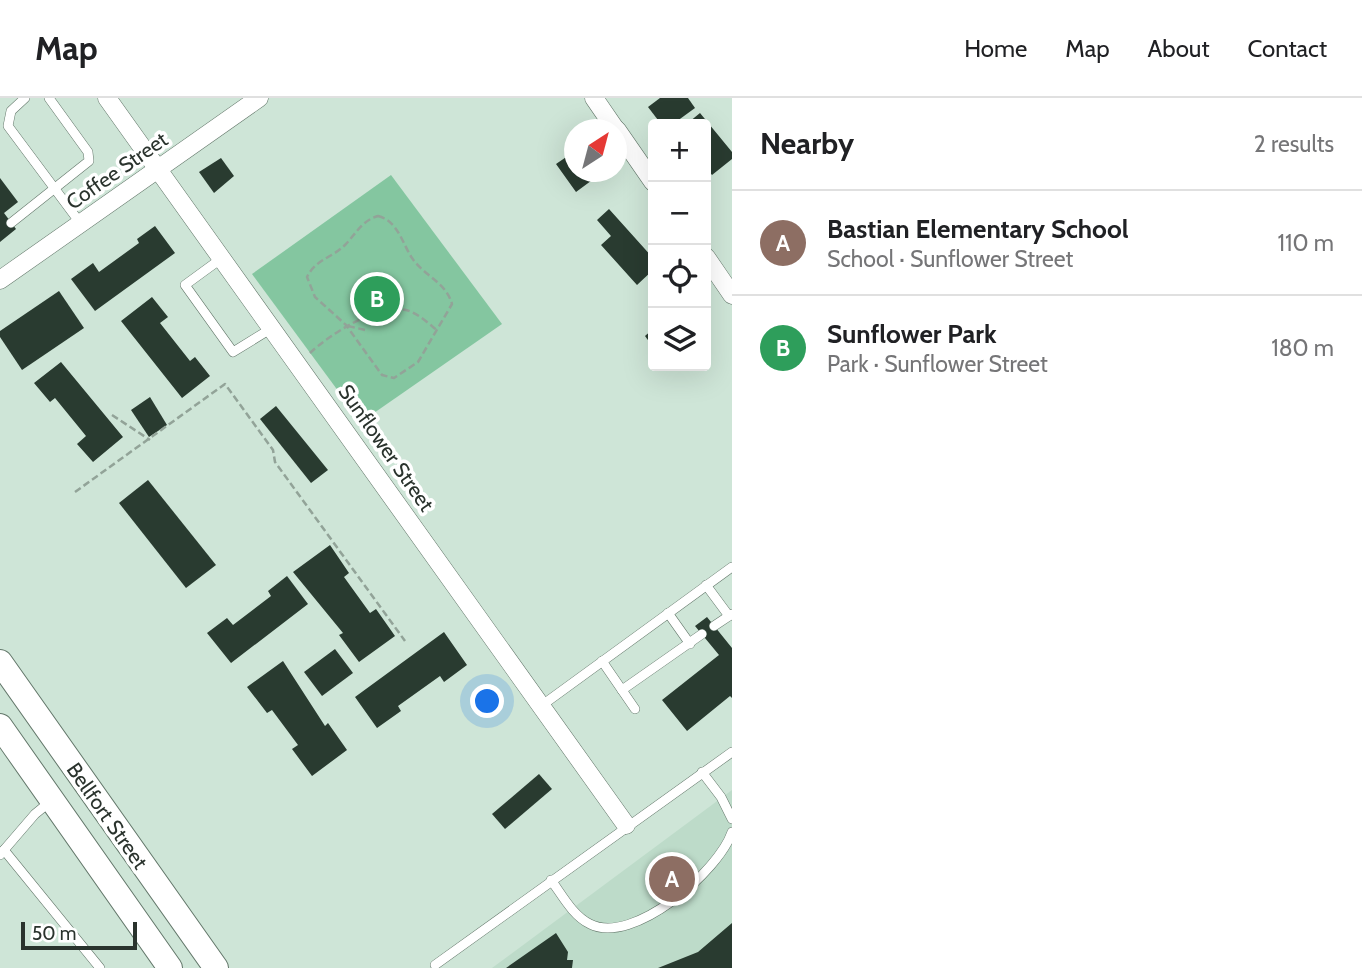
<!DOCTYPE html>
<html lang="en">
<head>
<meta charset="utf-8">
<style>
  :root { --surface:#fff; --page:#f2f2f2; --text:#202124; --muted:#757577; --line:#e0e0e0; --accent:#9350c4 }
  body { margin:0; font-family:Cabin,sans-serif; background:var(--page); color:var(--text) }
  .controls { position:absolute; right:21px; top:21px; display:grid; overflow:hidden; border-radius:7px; box-shadow:0 7px 28px #0002 }
  .controls button { width:63px; height:63px; display:grid; place-items:center; padding:0; border:0; border-bottom:2px solid var(--line); background:var(--surface); color:var(--text); font:35px sans-serif }
  .compass { position:absolute; left:564px; top:21px; width:63px; height:63px; border-radius:50%; background:var(--surface); box-shadow:0 7px 28px #0002; rotate:36deg }
  .scale { position:absolute; left:21px; bottom:18px; width:116px; box-sizing:border-box; padding-left:7px; border:4px solid #2a332d; border-top:0; font-size:19px; line-height:24px; white-space:nowrap; color:#2a332d; -webkit-text-stroke:5px #fff; paint-order:stroke }
  .you { position:absolute; left:488px; top:604px; width:24px; height:24px; margin:-18px; border:5px solid #fff; border-radius:50%; background:#1a73e8; box-shadow:0 0 0 10px #1a73e833 }
  .badge { display:grid; place-items:center; width:46px; height:46px; border-radius:50%; background:var(--accent); color:#fff; font-size:23px; font-weight:700 }
  .pin { position:absolute; translate:-50% -50%; border:4px solid #fff; box-shadow:0 2px 7px #0006 }
  .list { margin:0; padding:0; list-style:none }
  h2 { display:flex; justify-content:space-between; align-items:center; height:91px; margin:0; padding:0 28px; font-size:30px }
  h2 small { font-size:23px; font-weight:400; color:var(--muted) }
  .list li { display:grid; grid-template-columns:46px 1fr auto; gap:21px; align-items:center; box-sizing:border-box; height:105px; padding:0 28px; border-top:2px solid var(--line) }
  .list b { display:block; font-size:26px; white-space:nowrap }
  .list p { margin:0; font-size:23px; white-space:nowrap; color:var(--muted) }
  .list em { font-size:23px; font-style:normal; color:var(--muted) }
  .icon { flex:none; width:38px; height:38px; fill:none; stroke:currentColor; stroke-width:2; stroke-linecap:round; stroke-linejoin:round }
  .map { position:relative; flex:none; width:732px; height:870px; overflow:hidden }
  header { display:flex; align-items:center; gap:42px; box-sizing:border-box; height:98px; padding:0 35px; background:var(--surface); border-bottom:2px solid var(--line) }
  header strong { font-size:33px }
  nav { display:flex; gap:38px; margin-inline-start:auto; font-size:24px }
  main { display:flex }
  aside { flex:1; background:var(--surface) }
  .map>svg:first-child { display:block }
</style>
</head>
<body>
<header>
<strong>Map</strong>
<nav><a>Home</a><a>Map</a><a>About</a><a>Contact</a></nav>
</header>
<main>
<div class="map">
<svg width="732" height="870" viewBox="0 0 732 870">
  <rect width="100%" height="100%" fill="#cee5d7"/>
  <path fill="#bddbc9" d="M732,692V870H492Z"/>
  <path fill="#84c6a0" d="M391,77L502,226L361,324L252,176Z"/>
  <g fill="#293b30">
    <path d="M660,0H688L695,10L673,26H661L648,9Z"/>
    <path d="M700,15L732,54V61L712,77L706,70V26L689,24Z"/>
    <path d="M575,53V74H597L599,77L576,94L556,66Z"/>
    <path d="M221,60L234,78L214,95L199,74Z"/>
    <path d="M0,80L18,104L4,115L16,131L0,144Z"/>
    <path d="M609,111L653,160V172L637,187L601,147L611,138L597,122Z"/>
    <path d="M155,128L175,155L95,213L71,181L93,165L99,174L139,145L137,141Z"/>
    <path d="M59,193L84,230L22,272L0,239V233Z"/>
    <path d="M152,199L168,219L160,225L190,263L195,259L210,278L182,300L121,223Z"/>
    <path d="M653,231V249L645,238Z"/>
    <path d="M61,264L123,339L93,364L77,346L86,338L55,300L50,304L34,285Z"/>
    <path d="M150,299L167,327L149,339L131,312Z"/>
    <path d="M276,308L328,372L311,385L260,321Z"/>
    <path d="M148,382L216,467L186,490L119,405Z"/>
    <path d="M330,447L349,475L344,479L370,515L376,511L395,538L359,564L339,537L343,535L293,474Z"/>
    <path d="M287,478L308,506L231,565L207,535L227,520L233,527L271,498L268,493Z"/>
    <path d="M707,519L732,550V600L730,598L687,633L662,602L719,557L695,528Z"/>
    <path d="M444,534L467,567L444,584L440,578L398,608L401,613L377,630L355,599Z"/>
    <path d="M335,551L353,575L322,598L304,574Z"/>
    <path d="M283,563L325,628L328,625L347,652L312,678L292,651L298,647L272,612L267,615L247,589Z"/>
    <path d="M539,676L552,691L505,731L492,716Z"/>
    <path d="M732,825V870H658L698,854Z"/>
    <path d="M556,835L568,854L567,862H573L572,870H506Z"/>
  </g>
  <g fill="none" stroke-linecap="round" stroke-linejoin="round">
    <g stroke="#63776a" stroke-width="10">
      <g id="lane">
        <path d="M25,0L11,13L8,28L81,126"/>
        <path d="M11,125L89,63L88,54L49,0"/>
        <path d="M222,160L185,187L233,254L272,230"/>
        <path d="M706,487L729,518"/>
        <path d="M668,515L690,546"/>
        <path d="M714,528L732,516"/>
        <path d="M602,563L635,611"/>
        <path d="M622,592L702,536"/>
        <path d="M541,608L732,469"/>
        <path d="M702,674L721,699L732,721"/>
        <path d="M4,752L35,716L51,703"/>
        <path d="M0,757L4,752L100,870"/>
        <path d="M551,782C562,797 573,818 590,826C633,848 719,773 732,734"/>
        <path d="M435,867L732,654"/>
      </g>
    </g>
    <g stroke="#63776a" stroke-width="19">
      <g id="street">
        <path d="M107,0L626,727"/>
        <path d="M594,0L616,32"/>
        <path d="M617,32L653,84"/>
        <path d="M706,159L732,197"/>
        <path d="M0,182L259,0"/>
      </g>
    </g>
    <g stroke="#63776a" stroke-width="26">
      <g id="secondary">
        <path d="M0,564L216,870"/>
        <path d="M0,628L170,870"/>
      </g>
    </g>
    <g stroke="#92a398" stroke-width="2.5" stroke-dasharray="7 3.5" stroke-linecap="butt">
      <path d="M378,118C398,123 402,145 412,160C424,178 446,184 452,206L418,264L394,280L382,277L346,227L315,199L307,179C316,161 332,160 345,147C356,136 361,123 378,118Z"/>
      <path d="M348,228L365,232"/>
      <path d="M310,255C329,237 378,205 406,212C418,215 429,226 438,233"/>
      <path d="M112,317L150,342"/>
      <path d="M75,394L225,286L273,352L275,364L405,543"/>
    </g>
    <use href="#lane" stroke="#fff" stroke-width="9"/>
    <use href="#street" stroke="#fff" stroke-width="18"/>
    <use href="#secondary" stroke="#fff" stroke-width="24"/>
  </g>
  <g text-anchor="middle" stroke-width="7" stroke-linejoin="round" paint-order="stroke">
    <g font-size="21" fill="#2a332d" stroke="#fff">
      <text transform="translate(117 73) rotate(-35)" y="7">Coffee Street</text>
      <text transform="translate(386 350) rotate(55)" y="7">Sunflower Street</text>
      <text transform="translate(107 718) rotate(55)" y="7">Bellfort Street</text>
    </g>
  </g>
</svg>
<div class="controls">
<button>+</button>
<button>−</button>
<button><svg class="icon" aria-label="locate" viewBox="0 0 24 24"><circle cx="12" cy="12" r="6"/><path d="M12 2v4M12 18v4M2 12h4M18 12h4"/></svg></button>
<button><svg class="icon" aria-label="layers" viewBox="0 0 24 24"><path d="M12 4l9 5-9 5-9-5zM3 14l9 5 9-5"/></svg></button>
</div>
<svg class="compass" viewBox="-18 -18 36 36"><path d="M0-13l5 13h-10z" fill="#e53935"/><path d="M0 13l5-13h-10z" fill="#757577"/></svg>
<div class="scale">50 m</div>
<div class="you"></div>
<div class="pin badge" style="left:672px;top:781px;background:#8d6e63">A</div>
<div class="pin badge" style="left:377px;top:201px;background:#2e9e5b">B</div>
</div>
<aside>
<h2>Nearby<small>2 results</small></h2>
<ul class="list">
<li><span class="badge" style="background:#8d6e63">A</span><div><b>Bastian Elementary School</b><p>School · Sunflower Street</p></div><em>110 m</em></li>
<li><span class="badge" style="background:#2e9e5b">B</span><div><b>Sunflower Park</b><p>Park · Sunflower Street</p></div><em>180 m</em></li>
</ul>
</aside>
</main>
</body>
</html>
